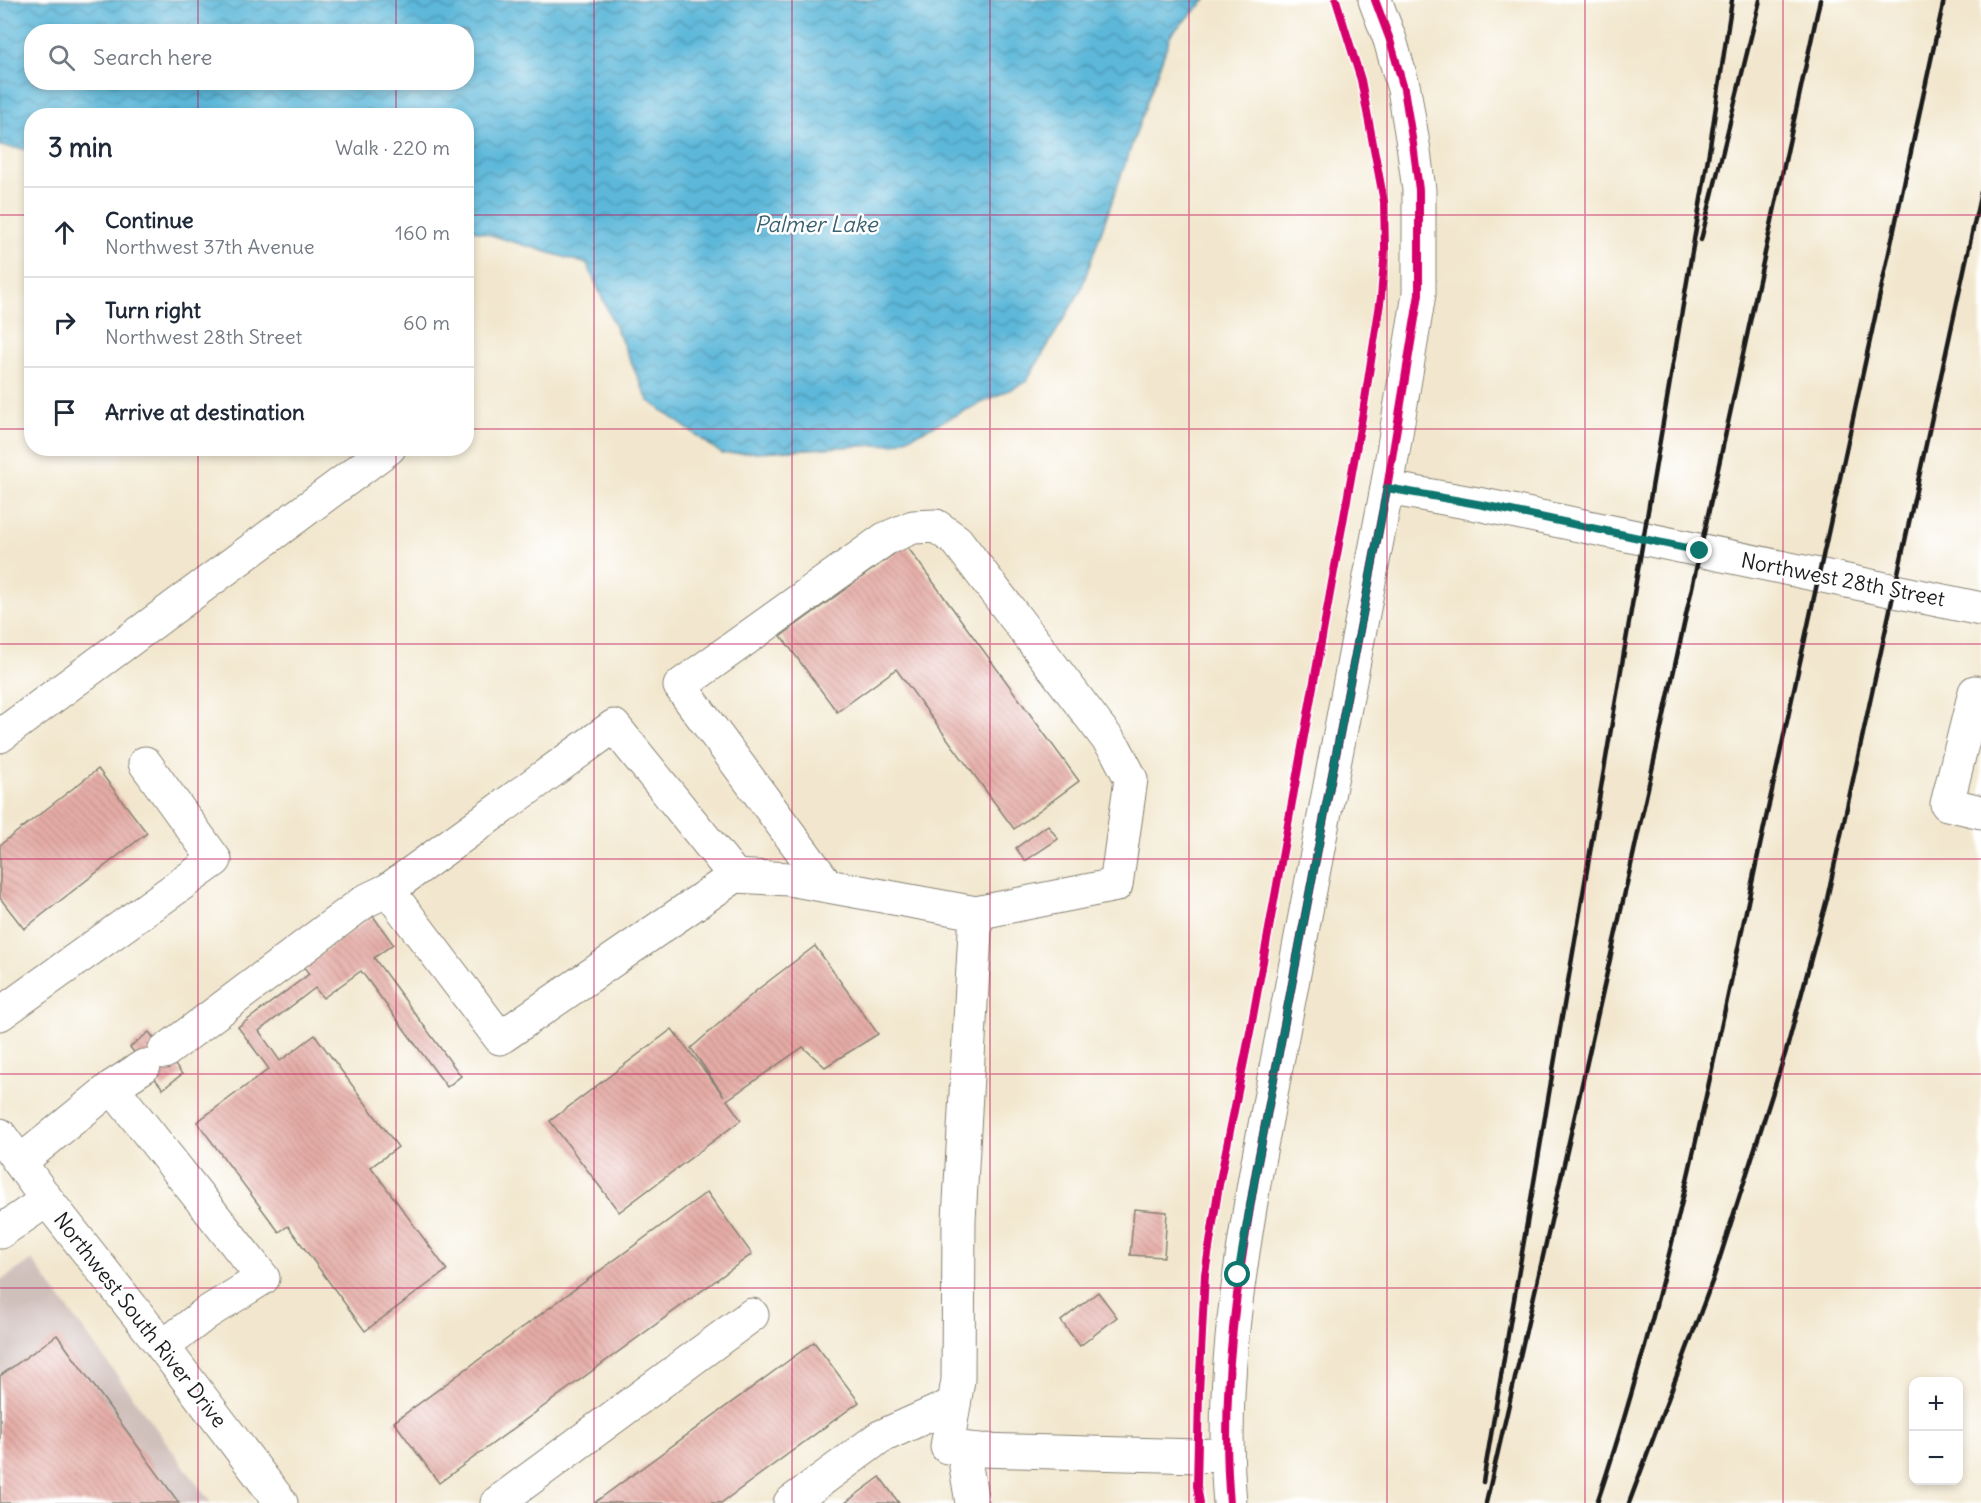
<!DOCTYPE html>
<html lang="en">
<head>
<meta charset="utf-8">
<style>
  :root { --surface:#fff; --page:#f6f6f7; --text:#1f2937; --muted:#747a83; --line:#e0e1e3 }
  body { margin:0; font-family:Delius,sans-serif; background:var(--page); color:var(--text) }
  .controls { position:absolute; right:18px; bottom:18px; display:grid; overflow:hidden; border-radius:12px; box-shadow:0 3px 9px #0003 }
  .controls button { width:54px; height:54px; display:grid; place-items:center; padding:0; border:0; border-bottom:2px solid var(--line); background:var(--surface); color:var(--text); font:30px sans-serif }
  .stop { position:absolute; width:18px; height:18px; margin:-14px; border:4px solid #0f766e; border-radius:50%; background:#fff }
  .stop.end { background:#0f766e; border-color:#fff; box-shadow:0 2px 6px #0008 }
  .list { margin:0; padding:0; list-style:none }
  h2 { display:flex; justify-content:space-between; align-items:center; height:78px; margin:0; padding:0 24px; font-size:26px }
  h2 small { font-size:20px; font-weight:400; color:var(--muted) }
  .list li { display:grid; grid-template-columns:39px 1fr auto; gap:18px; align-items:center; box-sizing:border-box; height:90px; padding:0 24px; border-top:2px solid var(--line) }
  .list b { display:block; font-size:22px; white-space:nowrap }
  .list p { margin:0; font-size:20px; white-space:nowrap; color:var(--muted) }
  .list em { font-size:20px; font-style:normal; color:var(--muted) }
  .icon { flex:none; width:33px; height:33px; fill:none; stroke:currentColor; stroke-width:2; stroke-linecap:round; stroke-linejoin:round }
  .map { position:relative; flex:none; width:1981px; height:1503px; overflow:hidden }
  .search { position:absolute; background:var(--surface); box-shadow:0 3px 9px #0003; left:24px; top:24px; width:450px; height:66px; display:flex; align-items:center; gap:15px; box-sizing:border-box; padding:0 21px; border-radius:24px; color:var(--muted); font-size:22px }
  .panel { position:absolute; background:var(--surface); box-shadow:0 3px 9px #0003; left:24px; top:108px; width:450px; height:348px; border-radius:24px }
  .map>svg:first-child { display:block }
</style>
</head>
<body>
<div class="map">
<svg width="1981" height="1503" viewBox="0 0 1981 1503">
  <defs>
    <pattern id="water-waves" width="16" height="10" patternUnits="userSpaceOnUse" patternTransform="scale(1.5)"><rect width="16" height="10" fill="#5cb7d9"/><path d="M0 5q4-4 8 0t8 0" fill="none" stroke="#4b94af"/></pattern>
    <pattern id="building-back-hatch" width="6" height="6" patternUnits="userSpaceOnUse" patternTransform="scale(1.5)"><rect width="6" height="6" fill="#e5aca6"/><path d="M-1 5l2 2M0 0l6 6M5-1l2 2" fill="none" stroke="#c4938e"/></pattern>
  </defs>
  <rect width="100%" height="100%" fill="#fff"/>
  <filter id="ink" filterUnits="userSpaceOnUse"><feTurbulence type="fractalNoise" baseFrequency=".0167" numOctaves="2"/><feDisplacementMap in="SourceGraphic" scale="12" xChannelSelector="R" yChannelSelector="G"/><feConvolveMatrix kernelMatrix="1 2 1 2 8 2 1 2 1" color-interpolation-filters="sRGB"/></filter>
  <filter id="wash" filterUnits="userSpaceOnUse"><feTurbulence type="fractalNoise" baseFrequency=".008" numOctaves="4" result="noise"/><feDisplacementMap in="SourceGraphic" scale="24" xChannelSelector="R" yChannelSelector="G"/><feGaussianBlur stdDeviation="1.35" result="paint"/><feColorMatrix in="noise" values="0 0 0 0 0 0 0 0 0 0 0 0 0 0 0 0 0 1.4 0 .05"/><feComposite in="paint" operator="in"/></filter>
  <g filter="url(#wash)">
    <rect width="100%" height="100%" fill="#f2e7ce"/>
    <path fill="#d0c0bc" d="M32,1260L211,1503H0V1281Z"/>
    <path fill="url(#water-waves)" stroke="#3c6a7a" stroke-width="1.5" fill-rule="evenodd" d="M0,0H1206L1171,34L1080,292L1026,382L895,444L722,454L648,400L587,264L467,228L466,116H32L31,150L0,146ZM32,32H466V82H32Z"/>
    <g id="blocks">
      <g fill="url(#building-back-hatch)">
        <path d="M906,545L1079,781L1014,829L896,669L837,712L781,636Z"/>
        <path d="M98,769L147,833L24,929L0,898V845Z"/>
        <path d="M1048,825L1058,839L1025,861L1016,848Z"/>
        <path d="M373,916L393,944L374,958L461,1076L447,1087L361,971L323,998L315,988L259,1031L280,1061L315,1035L398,1147L371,1167L447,1270L365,1331L288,1226L279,1232L197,1122L269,1069L238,1027L309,974L304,967Z"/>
        <path d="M815,946L878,1034L825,1067L803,1047L727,1100L741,1120L619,1212L550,1121L672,1029L724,1096L691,1048L757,990Z"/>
        <path d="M149,1032L182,1074L163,1089L130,1047Z"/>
        <path d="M707,1192L752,1254L439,1483L394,1422Z"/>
        <path d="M1134,1209L1167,1212L1164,1257L1130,1255Z"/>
        <path d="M1098,1292L1117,1317L1080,1346L1061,1321Z"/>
        <path d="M57,1335L179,1503H0V1376Z"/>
        <path d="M814,1342L859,1402L721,1503H594Z"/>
        <path d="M880,1477L899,1503H845Z"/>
      </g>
    </g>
  </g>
  <g filter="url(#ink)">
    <use href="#blocks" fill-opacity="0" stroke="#878275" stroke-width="1.5"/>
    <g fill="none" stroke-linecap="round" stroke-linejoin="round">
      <g stroke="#878275" stroke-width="35">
        <g id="minor">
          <path d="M1387,488L1483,505L1981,609"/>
          <path d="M1981,694L1975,692L1947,804L1981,812"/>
          <path d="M0,736L389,448"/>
          <path d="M735,876L789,879L976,913L959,1220L958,1380L947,1447L980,1450L1198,1456L1227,1454"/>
          <path d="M827,885L680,686L885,539L913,527L936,526L957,541L1116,750L1131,779L1116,885L976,913"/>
          <path d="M0,1014L215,860L145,763"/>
          <path d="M164,1052L365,901L388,890L614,726L735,876L500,1038L388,890"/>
          <path d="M112,1087L144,1066"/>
          <path d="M0,1135L47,1200L163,1347L281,1503"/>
          <path d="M20,1162L112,1087L263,1278L205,1314L163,1347"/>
          <path d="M0,1232L47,1200"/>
          <path d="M963,1448L972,1503"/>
          <path d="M497,1503L752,1315"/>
          <path d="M790,1503L880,1437L954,1404"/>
          <path d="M1230,1503C1220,1392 1237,1282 1256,1172L1387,488L1419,294V190L1413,144L1404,89L1390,40L1375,0"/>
        </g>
      </g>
      <use href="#minor" stroke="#fff" stroke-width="33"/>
      <g stroke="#1c1c1c" stroke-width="4.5">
        <path d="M1701,240L1760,0"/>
        <path d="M1483,1482L1710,146L1732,0"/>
        <path d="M1486,1503C1603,1003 1711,501 1820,0"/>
        <path d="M1597,1503C1670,1287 1713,1063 1761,841C1822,561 1883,280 1944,0"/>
        <path d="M1629,1503L1713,1279L1787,1048L1827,899L1981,192"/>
      </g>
      <g stroke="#fff" stroke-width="11">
        <g id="cycleway">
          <path d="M1200,1503L1197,1486L1199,1393L1205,1274L1219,1185L1252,1022L1363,412L1381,297L1385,249L1384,202L1361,80L1336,0"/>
          <path d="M1230,1503C1220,1392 1237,1282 1256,1172L1387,488L1419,294V190L1413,144L1404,89L1390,40L1375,0"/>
        </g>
      </g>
      <use href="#cycleway" stroke="#d6006c" stroke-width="8"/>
    </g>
  </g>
  <g fill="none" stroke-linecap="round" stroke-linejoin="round" filter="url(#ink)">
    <path stroke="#0f766e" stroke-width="8" d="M1238,1275L1256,1172L1387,488L1483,505L1700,551"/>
  </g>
  <path fill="none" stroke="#c2185b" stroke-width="1.5" stroke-opacity="0.55" d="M198,0V32M396,0V32M594,0V1503M792,0V1503M990,0V1503M1189,0V1503M1387,0V1503M1585,0V1503M1783,0V1503M198,82V116M396,82V116M0,215H32M466,215H1981M0,429H32M466,429H1981M198,448V1503M396,448V1503M0,644H1981M0,859H1981M0,1074H1981M0,1288H1981"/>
  <g text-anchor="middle" stroke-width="5" stroke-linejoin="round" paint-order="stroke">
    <g font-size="21" fill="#1c1c1c" stroke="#fff">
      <text transform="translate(1843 580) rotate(11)" y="7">Northwest 28th Street</text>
      <text transform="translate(140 1320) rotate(52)" y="7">Northwest South River Drive</text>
    </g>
    <g font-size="22" font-style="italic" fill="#396271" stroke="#fff">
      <text x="816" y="232">Palmer Lake</text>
    </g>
  </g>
</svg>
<div class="controls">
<button>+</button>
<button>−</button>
</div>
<div class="stop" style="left:1238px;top:1275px"></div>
<div class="stop end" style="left:1700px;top:551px"></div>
<div class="search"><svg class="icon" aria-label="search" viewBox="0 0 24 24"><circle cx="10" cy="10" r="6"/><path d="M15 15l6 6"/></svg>Search here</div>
<section class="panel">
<h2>3 min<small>Walk · 220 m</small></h2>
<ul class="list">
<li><svg class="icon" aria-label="ahead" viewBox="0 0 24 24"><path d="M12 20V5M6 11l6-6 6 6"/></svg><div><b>Continue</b><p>Northwest 37th Avenue</p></div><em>160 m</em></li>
<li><svg class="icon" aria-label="right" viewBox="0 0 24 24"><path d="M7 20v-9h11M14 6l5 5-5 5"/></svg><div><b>Turn right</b><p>Northwest 28th Street</p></div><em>60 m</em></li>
<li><svg class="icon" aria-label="arrive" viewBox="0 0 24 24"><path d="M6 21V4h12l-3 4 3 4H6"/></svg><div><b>Arrive at destination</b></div></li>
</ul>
</section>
</div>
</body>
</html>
